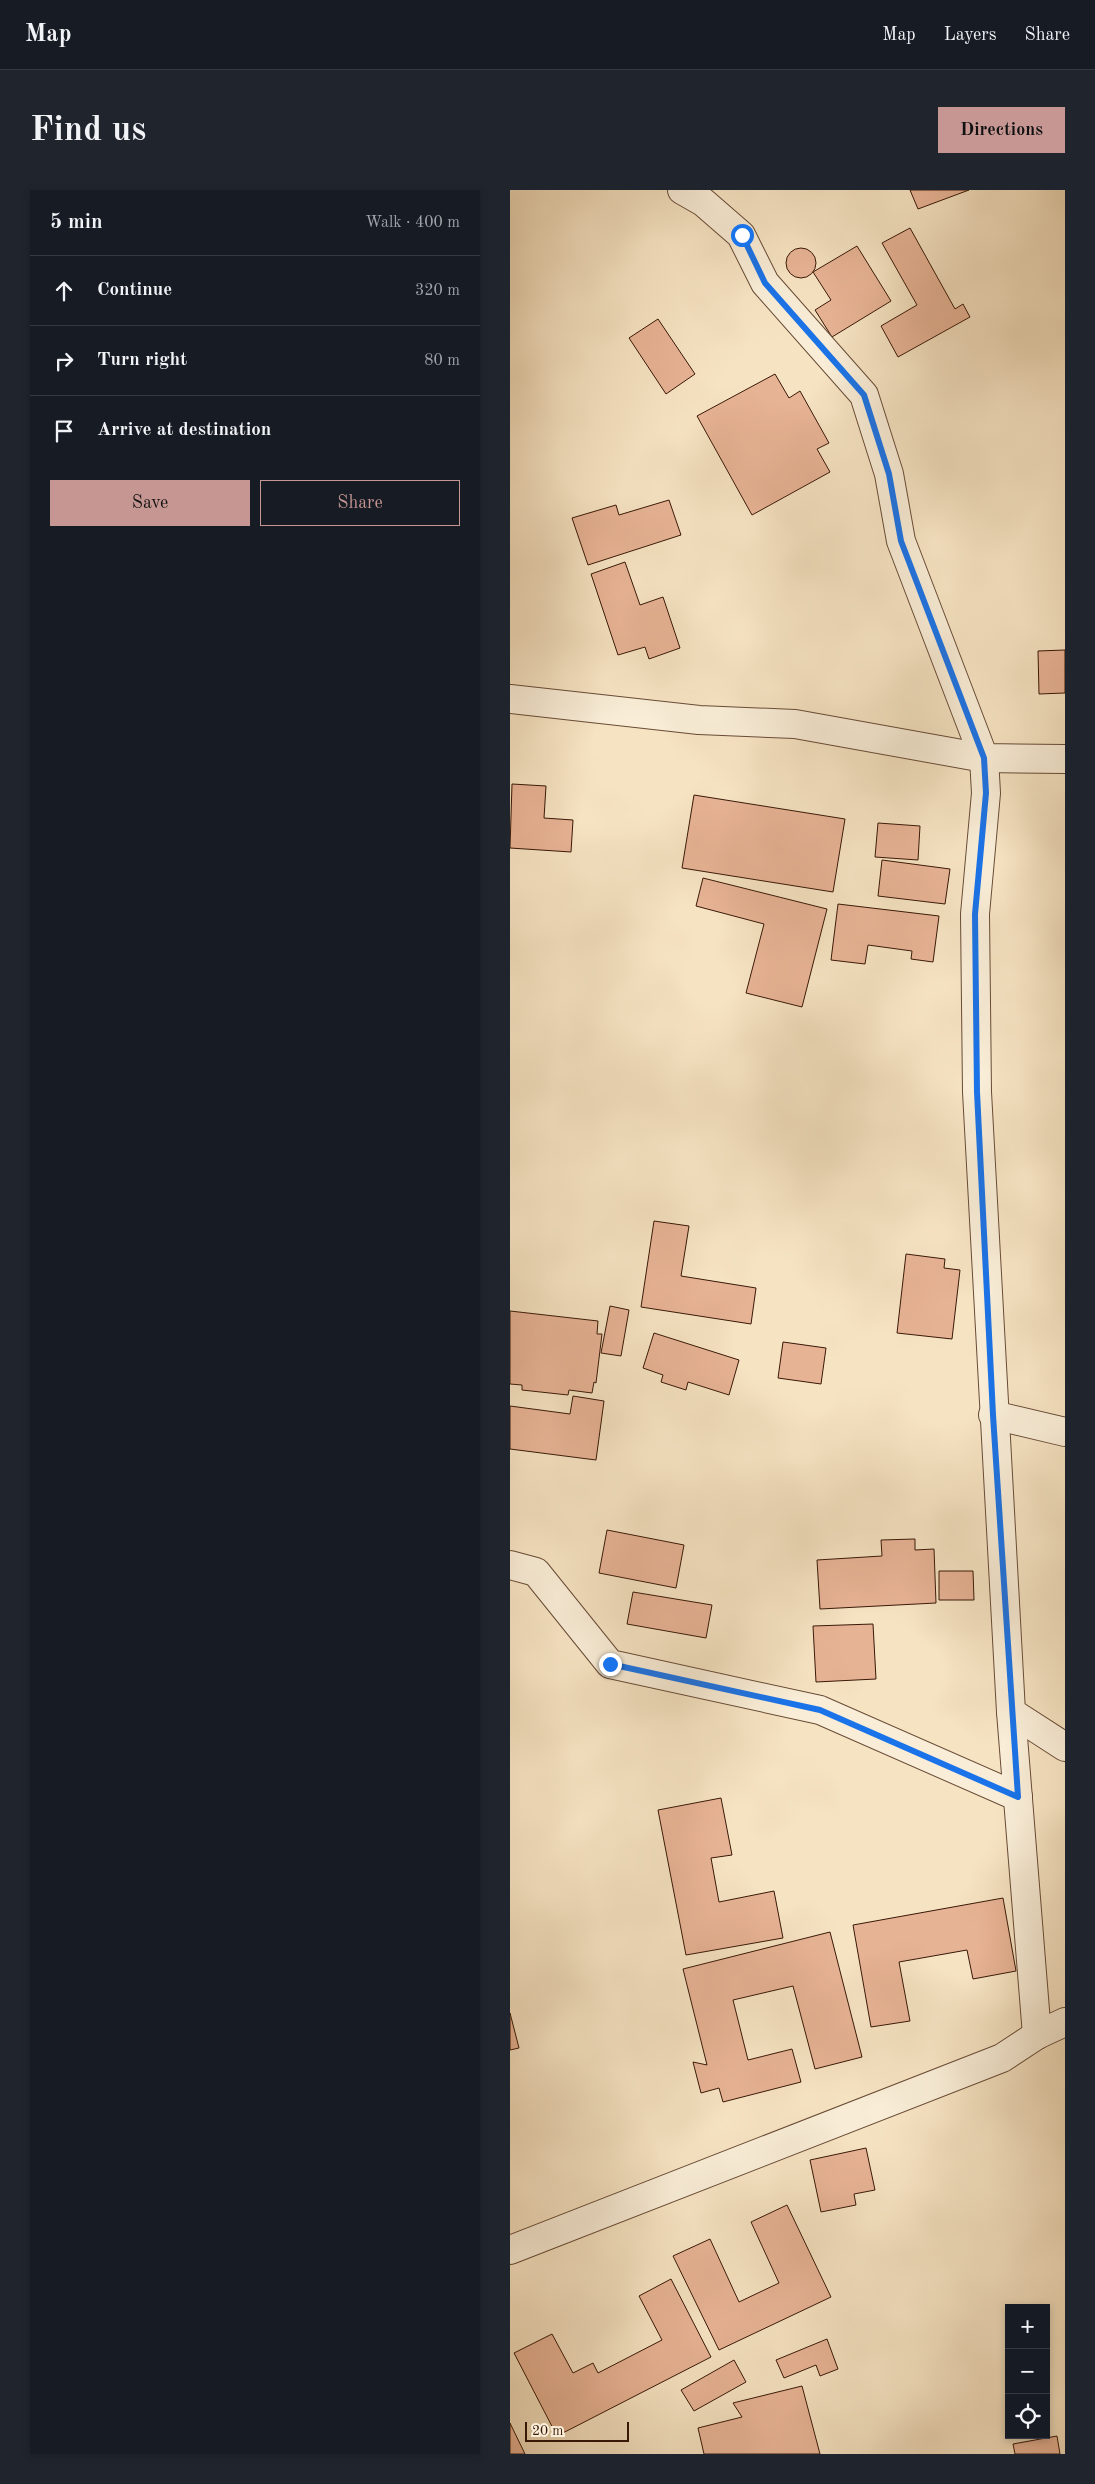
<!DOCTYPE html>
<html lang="en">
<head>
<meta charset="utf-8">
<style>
  :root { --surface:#171b24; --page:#20242c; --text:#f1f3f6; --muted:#9ea1a6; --line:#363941; --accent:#c59692 }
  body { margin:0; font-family:"Old Standard TT",serif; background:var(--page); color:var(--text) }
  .controls { position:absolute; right:15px; bottom:15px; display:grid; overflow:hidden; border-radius:0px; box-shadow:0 2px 8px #0003 }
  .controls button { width:45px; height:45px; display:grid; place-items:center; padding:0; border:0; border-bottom:1px solid var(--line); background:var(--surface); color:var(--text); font:25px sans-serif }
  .scale { position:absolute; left:15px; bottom:12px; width:104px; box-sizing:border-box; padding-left:5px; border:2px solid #391807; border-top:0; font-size:14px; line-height:18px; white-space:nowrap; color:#391807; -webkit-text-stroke:4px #f9edd7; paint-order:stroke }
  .stop { position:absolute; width:15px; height:15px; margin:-11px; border:4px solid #1a73e8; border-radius:50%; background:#fff }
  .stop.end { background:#1a73e8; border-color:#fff; box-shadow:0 1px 5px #0008 }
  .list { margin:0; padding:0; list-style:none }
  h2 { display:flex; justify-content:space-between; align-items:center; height:65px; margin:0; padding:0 20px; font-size:21px }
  h2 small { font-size:16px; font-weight:400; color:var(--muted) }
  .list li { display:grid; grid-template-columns:32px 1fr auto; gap:15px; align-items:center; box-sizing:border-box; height:70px; padding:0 20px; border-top:1px solid var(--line) }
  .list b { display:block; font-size:19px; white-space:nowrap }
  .list em { font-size:16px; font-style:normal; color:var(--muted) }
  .actions { display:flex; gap:10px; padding:15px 20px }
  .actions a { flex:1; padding:11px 0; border:1px solid var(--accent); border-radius:0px; text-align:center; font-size:18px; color:var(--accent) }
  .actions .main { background:var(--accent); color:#111 }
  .icon { flex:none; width:28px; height:28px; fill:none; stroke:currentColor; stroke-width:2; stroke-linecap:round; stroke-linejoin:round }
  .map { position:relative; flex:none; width:555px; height:2264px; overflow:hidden; border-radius:0px }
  header { display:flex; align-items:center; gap:30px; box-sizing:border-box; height:70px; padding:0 25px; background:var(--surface); border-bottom:1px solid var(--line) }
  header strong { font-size:24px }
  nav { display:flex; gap:28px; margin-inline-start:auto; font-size:18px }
  .intro { display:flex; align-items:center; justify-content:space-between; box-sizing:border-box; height:120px; padding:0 30px }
  h1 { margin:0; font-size:35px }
  .button { padding:12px 22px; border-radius:0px; background:var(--accent); color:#111; font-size:18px; font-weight:700 }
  main { display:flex; gap:30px; padding:0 30px }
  aside { flex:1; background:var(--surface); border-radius:0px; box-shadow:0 2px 8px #0003 }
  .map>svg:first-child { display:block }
</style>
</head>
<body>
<header>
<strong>Map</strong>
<nav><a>Map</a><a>Layers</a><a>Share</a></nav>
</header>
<div class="intro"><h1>Find us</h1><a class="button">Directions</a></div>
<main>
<aside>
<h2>5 min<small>Walk · 400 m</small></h2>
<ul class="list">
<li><svg class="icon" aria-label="ahead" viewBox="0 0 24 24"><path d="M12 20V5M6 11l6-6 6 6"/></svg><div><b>Continue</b></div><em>320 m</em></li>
<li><svg class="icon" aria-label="right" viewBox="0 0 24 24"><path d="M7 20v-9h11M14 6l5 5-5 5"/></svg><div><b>Turn right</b></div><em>80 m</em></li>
<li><svg class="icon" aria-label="arrive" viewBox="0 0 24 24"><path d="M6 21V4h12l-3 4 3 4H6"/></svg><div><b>Arrive at destination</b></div></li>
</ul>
<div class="actions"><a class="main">Save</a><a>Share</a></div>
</aside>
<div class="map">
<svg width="555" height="2264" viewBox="0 0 555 2264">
  <rect width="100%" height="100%" fill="#f6e3c2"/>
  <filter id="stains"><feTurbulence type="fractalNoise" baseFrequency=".004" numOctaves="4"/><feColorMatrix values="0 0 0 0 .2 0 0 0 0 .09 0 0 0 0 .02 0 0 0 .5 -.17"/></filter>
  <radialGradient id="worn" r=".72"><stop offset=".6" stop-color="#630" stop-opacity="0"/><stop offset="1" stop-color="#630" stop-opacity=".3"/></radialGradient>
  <g fill="#e7b395" stroke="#391807">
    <path d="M400,0H459L408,19Z"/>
    <path d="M400,38L445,119L453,114L460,127L388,167L371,136L407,115L372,53Z"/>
    <path d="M347,56L381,111L322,147L305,120L321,110L303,82Z"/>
    <circle cx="291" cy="73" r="15"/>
    <path d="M148,129L185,184L156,204L119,148Z"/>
    <path d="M265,184L279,208L290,201L319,253L307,259L320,282L242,325L187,226Z"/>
    <path d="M159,310L171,345L78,375L62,328L106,315L109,325Z"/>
    <path d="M115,372L130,415L153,407L170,458L139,469L135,457L108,465L81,384Z"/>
    <path d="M555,460V503L529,504L528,461Z"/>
    <path d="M2,594L36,596L34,628L63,630L61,662L0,658Z"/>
    <path d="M184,605L335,629L323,702L172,678Z"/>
    <path d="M368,633L410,636L408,670L365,667Z"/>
    <path d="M372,670L440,679L435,714L368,706Z"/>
    <path d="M193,688L317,719L292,817L236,803L254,734L186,716Z"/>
    <path d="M328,714L429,726L423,772L401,769L402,761L358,755L355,774L321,770Z"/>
    <path d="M144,1031L179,1036L171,1086L246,1098L241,1134L131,1117Z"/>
    <path d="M396,1064L435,1069L434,1078L450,1080L442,1149L387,1143Z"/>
    <path d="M100,1116L119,1120L111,1166L91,1163Z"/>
    <path d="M0,1121L88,1131L87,1144H92L86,1193L84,1192L82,1203L59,1200L58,1205L12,1200V1195L0,1194Z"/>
    <path d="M144,1143L229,1170L219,1205L178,1192L176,1200L151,1192L153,1185L133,1178Z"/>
    <path d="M273,1152L316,1158L311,1194L268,1188Z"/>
    <path d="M63,1206L94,1211L86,1270L0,1259V1216L60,1224Z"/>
    <path d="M97,1340L174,1355L166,1398L89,1383Z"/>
    <path d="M405,1349V1360L424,1359L426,1413L310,1419L307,1370L372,1366L371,1350Z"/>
    <path d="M429,1381H463L464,1410H429Z"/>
    <path d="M123,1402L202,1415L196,1448L117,1434Z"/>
    <path d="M363,1434L366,1489L306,1492L303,1436Z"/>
    <path d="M211,1608L222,1665L201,1668L209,1712L264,1701L273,1748L176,1765L148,1620Z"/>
    <path d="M493,1708L506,1781L463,1789L457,1760L389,1772L400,1831L361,1837L343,1735Z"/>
    <path d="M320,1742L352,1867L305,1879L283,1796L223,1810L238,1870L282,1859L291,1892L213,1912L209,1898L191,1903L183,1872L197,1875L173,1779Z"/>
    <path d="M0,1823L9,1858L0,1860Z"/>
    <path d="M356,1958L365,2000L344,2004L346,2015L311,2022L300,1970Z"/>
    <path d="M277,2015L321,2107L209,2160L163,2066L200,2049L229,2112L269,2093L241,2032Z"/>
    <path d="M161,2089L201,2167L47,2246L4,2163L42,2144L63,2183L83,2173L88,2183L152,2150L129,2106Z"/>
    <path d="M317,2149L328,2179L310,2186L306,2175L274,2188L266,2170Z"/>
    <path d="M224,2170L236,2192L184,2221L171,2200Z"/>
    <path d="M292,2196L310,2264H194L188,2238L232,2227L223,2213Z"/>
    <path d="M0,2233L15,2264H0Z"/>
    <path d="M547,2246L550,2264H505L503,2254Z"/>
  </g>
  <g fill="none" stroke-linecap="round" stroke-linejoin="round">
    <g stroke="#684b36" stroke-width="30">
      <g id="minor">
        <path d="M172,0L193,12L231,45L255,93L354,205L379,284L391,351L474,568L476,603L465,724L467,902L501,1522L527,1845"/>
        <path d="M0,509L189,530L285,534L474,568L555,569"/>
        <path d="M483,1225L555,1242"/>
        <path d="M0,1375L26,1382L100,1474L310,1520L508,1607"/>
        <path d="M501,1522L555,1557"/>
        <path d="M0,2060L492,1868L527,1845L555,1832"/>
      </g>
    </g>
    <use href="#minor" stroke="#f9edd7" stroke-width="28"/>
  </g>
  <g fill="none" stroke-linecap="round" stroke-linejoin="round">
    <path stroke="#1a73e8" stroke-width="6" d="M100,1474L310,1520L508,1607L483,1225L467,902L465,724L476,603L474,568L391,351L379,284L354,205L255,93L232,45"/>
  </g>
  <rect width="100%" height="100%" filter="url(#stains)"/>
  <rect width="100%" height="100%" fill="url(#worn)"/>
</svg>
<div class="controls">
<button>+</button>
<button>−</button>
<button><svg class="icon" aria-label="locate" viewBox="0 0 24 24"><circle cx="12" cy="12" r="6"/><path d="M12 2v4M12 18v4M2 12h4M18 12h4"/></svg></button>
</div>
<div class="scale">20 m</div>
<div class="stop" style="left:232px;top:45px"></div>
<div class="stop end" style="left:100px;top:1474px"></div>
</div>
</main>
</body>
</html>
